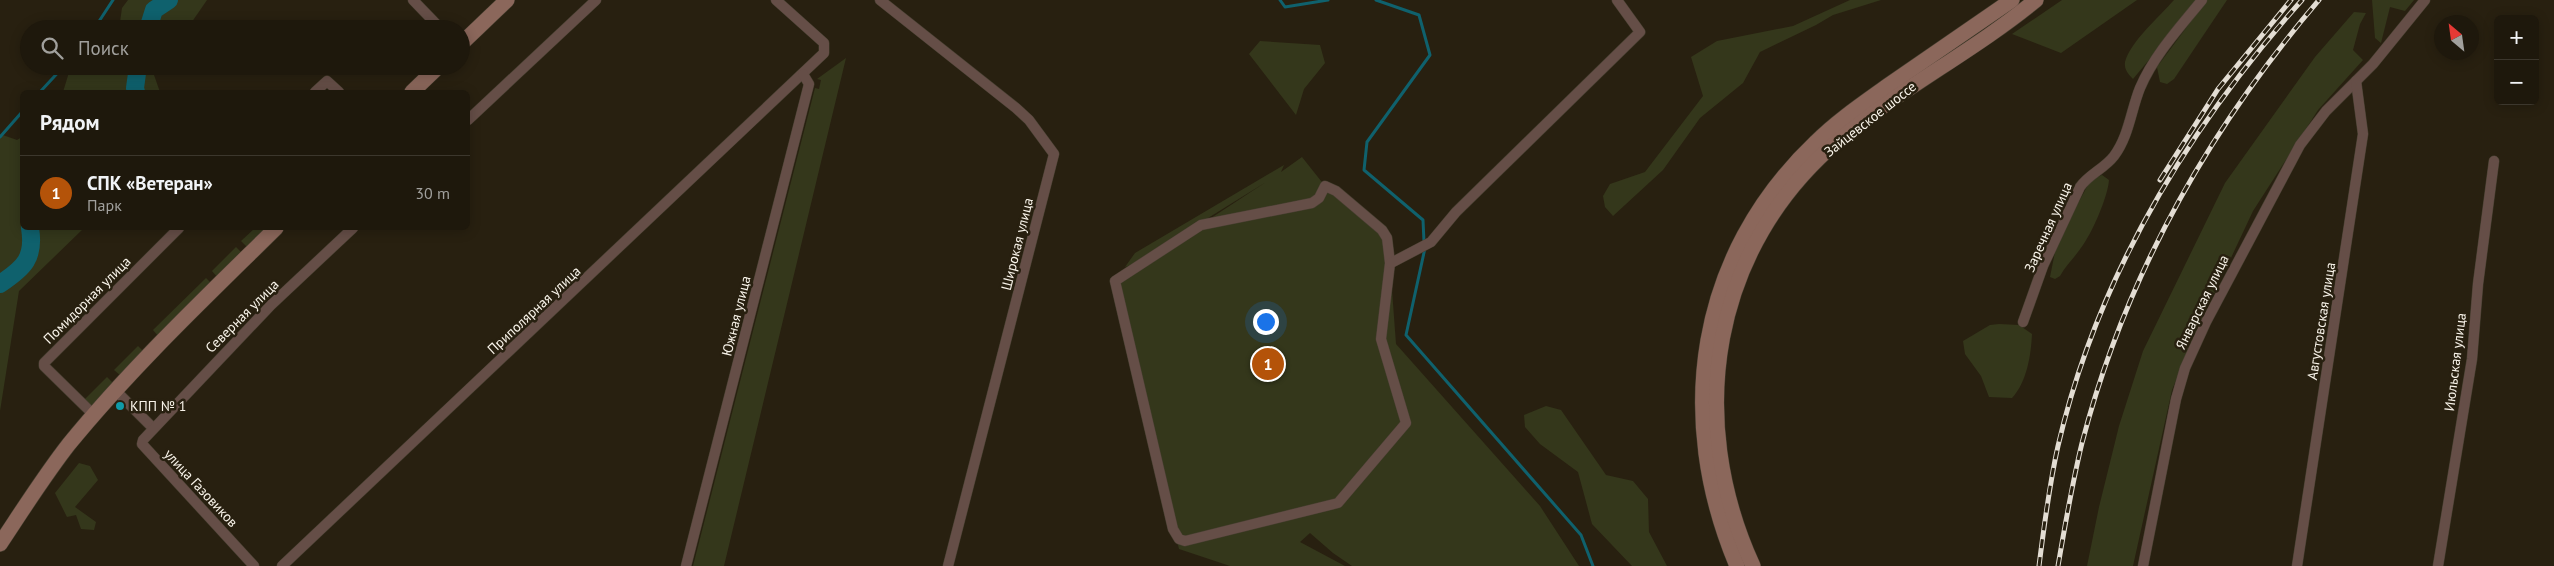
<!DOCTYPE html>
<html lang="ru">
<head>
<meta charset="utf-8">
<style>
  :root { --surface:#1e180c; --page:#262115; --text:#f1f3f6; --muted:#a1a09d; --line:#3c372d; --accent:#b45309 }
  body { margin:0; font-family:"PT Sans",sans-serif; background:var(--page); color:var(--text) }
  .controls { position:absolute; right:15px; top:15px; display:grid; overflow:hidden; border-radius:8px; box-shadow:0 2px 12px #0003 }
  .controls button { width:45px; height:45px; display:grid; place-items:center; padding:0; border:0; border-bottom:1px solid var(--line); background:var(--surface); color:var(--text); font:25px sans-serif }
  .compass { position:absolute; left:2434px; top:15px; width:45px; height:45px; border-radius:50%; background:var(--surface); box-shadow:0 2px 12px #0003; rotate:331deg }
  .you { position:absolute; left:1265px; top:321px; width:18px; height:18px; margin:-12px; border:4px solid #fff; border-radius:50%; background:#1a73e8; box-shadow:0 0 0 8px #1a73e833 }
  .badge { display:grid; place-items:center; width:32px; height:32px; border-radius:50%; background:var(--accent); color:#fff; font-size:16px; font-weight:700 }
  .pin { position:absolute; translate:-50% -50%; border:2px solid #fff; box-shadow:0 1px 5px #0006 }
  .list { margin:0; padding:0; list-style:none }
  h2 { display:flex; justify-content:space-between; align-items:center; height:65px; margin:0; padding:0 20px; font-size:21px }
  h2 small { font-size:16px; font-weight:400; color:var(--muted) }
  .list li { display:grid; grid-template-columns:32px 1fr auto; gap:15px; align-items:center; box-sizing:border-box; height:75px; padding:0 20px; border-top:1px solid var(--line) }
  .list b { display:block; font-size:19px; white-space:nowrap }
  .list p { margin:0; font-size:16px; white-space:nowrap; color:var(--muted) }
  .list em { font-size:16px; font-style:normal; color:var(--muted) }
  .icon { flex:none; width:28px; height:28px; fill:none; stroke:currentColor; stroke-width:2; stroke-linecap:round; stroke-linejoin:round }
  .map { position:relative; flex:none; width:2554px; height:566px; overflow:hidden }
  .search { position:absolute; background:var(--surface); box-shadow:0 2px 12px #0003; left:20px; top:20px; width:450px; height:55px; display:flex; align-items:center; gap:12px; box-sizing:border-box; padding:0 18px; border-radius:28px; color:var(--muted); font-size:19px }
  .panel { position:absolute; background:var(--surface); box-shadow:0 2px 12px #0003; left:20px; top:90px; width:450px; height:140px; border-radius:8px }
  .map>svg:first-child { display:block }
</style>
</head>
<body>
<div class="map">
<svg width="2554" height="566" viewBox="0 0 2554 566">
  <rect width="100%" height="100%" fill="#282010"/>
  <g fill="#34371b">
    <path d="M128,0H207L187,29H119L122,8Z"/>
    <path d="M1850,0H1881L1833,15L1816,25L1760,52L1743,83L1700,118L1663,170L1613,216L1605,207L1603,196L1610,184L1645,172L1703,96L1691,57L1717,41L1793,26Z"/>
    <path d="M2062,0H2137L2061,53L2012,34Z"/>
    <path d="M2174,0H2199L2133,79C2128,74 2124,69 2125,62C2130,42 2160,16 2174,0Z"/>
    <path d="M2207,0H2227L2174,79L2167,84L2160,82L2157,67Z"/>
    <path d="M2372,0H2414L2405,11L2390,7L2381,43L2375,38Z"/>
    <path d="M2354,12L2366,13L2360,24L2353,50L2363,60L2318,110L2253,211L2191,343L2172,390L2133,566H2087L2099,507L2119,426L2143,351L2225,183L2315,57Z"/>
    <path d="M1260,41L1320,45L1325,63L1304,89L1296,115L1249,54Z"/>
    <path d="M846,58L724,566H693L815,88L819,89L821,80L817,79Z"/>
    <path d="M75,66H160L154,75L160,92H63L70,69Z"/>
    <path d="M0,134L17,140L22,137V228H84L19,291L0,411Z"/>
    <path d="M1302,157L1325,186L1382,230L1390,263L1396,344L1540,506L1579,566H1352L1333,553L1310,533L1300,542L1345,566H1230L1179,549L1115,281L1266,182L1134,264L1125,267L1135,253L1284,165L1281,172Z"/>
    <path d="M2102,175L2109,180C2108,196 2093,231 2083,245C2076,256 2066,265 2060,276L2055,279L2050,277L2055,252L2074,211L2090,181Z"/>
    <path d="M255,228H268L248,248L241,241Z"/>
    <path d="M236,247L242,253L218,278L212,271Z"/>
    <path d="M206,278L212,284L159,337L153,330Z"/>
    <path d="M1999,324L2019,325L2032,334C2031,355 2027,382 2012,398L1989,397L1981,376L1965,354L1963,341L1990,325Z"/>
    <path d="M138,346L145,353L121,376L114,370Z"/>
    <path d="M107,377L113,383L96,404L91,405L84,400Z"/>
    <path d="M1546,406L1561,410L1606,475L1633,481L1648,499L1649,532L1667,566H1632L1592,524L1578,472L1540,444L1525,427L1524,415Z"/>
    <path d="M79,463L90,466L98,480L75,507L96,522L94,530L81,529L76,515L67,517L55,493Z"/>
  </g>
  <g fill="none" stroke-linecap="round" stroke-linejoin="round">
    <g stroke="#0f616d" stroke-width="3">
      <path d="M1280,0L1285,7L1328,0"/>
      <path d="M1376,0L1419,15L1430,55L1367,142L1364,170L1423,220L1424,242"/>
      <path d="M94,29L113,0"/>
      <path d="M40,92L64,66"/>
      <path d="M0,137L22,112"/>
      <path d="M1425,248L1406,335L1581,535L1593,566"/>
    </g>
    <g stroke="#0f616d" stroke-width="18">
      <path d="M148,29L154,10L169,0"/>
      <path d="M136,92L135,88L138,66"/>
      <path d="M0,284C24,268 35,258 30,228"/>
    </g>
    <g stroke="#453e2f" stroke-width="11">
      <g id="street">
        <path d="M413,0L441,29"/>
        <path d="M880,0L1016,108L1029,120L1054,154L948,566"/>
        <path d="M315,92L327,81L339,92"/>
        <path d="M468,120L596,0"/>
        <path d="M1325,186L1336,191L1382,230L1387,238L1390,263L1381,339L1406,423L1338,503L1185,541L1179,539L1173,529L1115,281L1201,225L1312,203L1319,198Z"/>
        <path d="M1391,263L1431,242L1456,212L1640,32L1617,0"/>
        <path d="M2023,322L2043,266L2080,187C2089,174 2104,169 2114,156C2129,136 2131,110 2140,88C2154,55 2180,27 2202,0"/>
        <path d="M116,391L153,428"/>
        <path d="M94,415L44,366V363L179,228"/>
        <path d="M254,566L142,444L143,440L271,305L353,228"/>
        <path d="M282,566L824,53V43L776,0"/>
        <path d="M686,566L809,84L803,74"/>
        <path d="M2143,566L2176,399L2185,368L2206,322L2300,145L2326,111L2373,64L2425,0"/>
        <path d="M2297,566L2363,134L2356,81"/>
        <path d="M2438,566L2472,359L2478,284L2494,161"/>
      </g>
    </g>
    <g stroke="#453e2f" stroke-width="16">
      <g id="secondary">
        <path d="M461,44L507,0"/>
        <path d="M412,92L439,66"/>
        <path d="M0,544C22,511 44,476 69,444C132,367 205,298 276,228"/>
        <path d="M1737,566C1674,417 1696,256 1816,142C1838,120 1865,102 1890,84C1930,56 1971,28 2012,0"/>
        <path d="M1753,566C1685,418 1711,247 1839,140C1901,88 1974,51 2036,0"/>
      </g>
    </g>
    <use href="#street" stroke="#654e47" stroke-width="10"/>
    <use href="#secondary" stroke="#8b675b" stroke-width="15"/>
    <g stroke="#e3ddd3" stroke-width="5">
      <g id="rail">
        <path d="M2160,180L2218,89L2291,0"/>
        <path d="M2039,566C2044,526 2049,486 2058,446C2097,278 2188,128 2302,0"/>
        <path d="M2058,566C2065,525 2072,484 2082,443C2125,277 2208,130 2319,0"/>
      </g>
    </g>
    <use href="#rail" stroke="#282010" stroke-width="3" stroke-dasharray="9" stroke-linecap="butt"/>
  </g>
  <circle fill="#0f9aa8" stroke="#282010" stroke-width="2" cx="120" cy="406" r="5"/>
  <g text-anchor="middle" stroke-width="5" stroke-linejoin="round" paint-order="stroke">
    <g font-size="14" fill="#f9f4ea" stroke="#282010">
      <text transform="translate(1870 119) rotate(-38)" y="5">Зайцевское шоссе</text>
      <text transform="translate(2048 227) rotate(-66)" y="5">Заречная улица</text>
      <text transform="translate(1017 244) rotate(-76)" y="5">Широкая улица</text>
      <text transform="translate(87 300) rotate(-45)" y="5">Помидорная улица</text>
      <text transform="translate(2202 302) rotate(-64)" y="5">Январская улица</text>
      <text transform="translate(534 310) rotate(-43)" y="5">Приполярная улица</text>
      <text transform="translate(242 316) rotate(-45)" y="5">Северная улица</text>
      <text transform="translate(736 316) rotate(-76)" y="5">Южная улица</text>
      <text transform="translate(2321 321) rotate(-81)" y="5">Августовская улица</text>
      <text transform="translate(2455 362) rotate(-83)" y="5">Июльская улица</text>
      <text transform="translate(201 488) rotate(47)" y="5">улица Газовиков</text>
    </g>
    <g font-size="14" fill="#f9f4ea" stroke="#282010" text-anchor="start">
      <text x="130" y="411">КПП № 1</text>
    </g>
  </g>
</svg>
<div class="controls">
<button>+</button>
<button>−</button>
</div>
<svg class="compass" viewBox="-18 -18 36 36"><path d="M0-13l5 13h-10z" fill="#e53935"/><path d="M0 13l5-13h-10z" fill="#a1a09d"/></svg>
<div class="you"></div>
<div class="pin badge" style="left:1268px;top:364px">1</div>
<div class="search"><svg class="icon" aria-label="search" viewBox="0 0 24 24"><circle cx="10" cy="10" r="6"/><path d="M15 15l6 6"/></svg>Поиск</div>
<section class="panel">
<h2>Рядом<small></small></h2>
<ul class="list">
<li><span class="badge">1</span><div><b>СПК «Ветеран»</b><p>Парк</p></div><em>30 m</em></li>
</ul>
</section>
</div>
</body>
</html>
